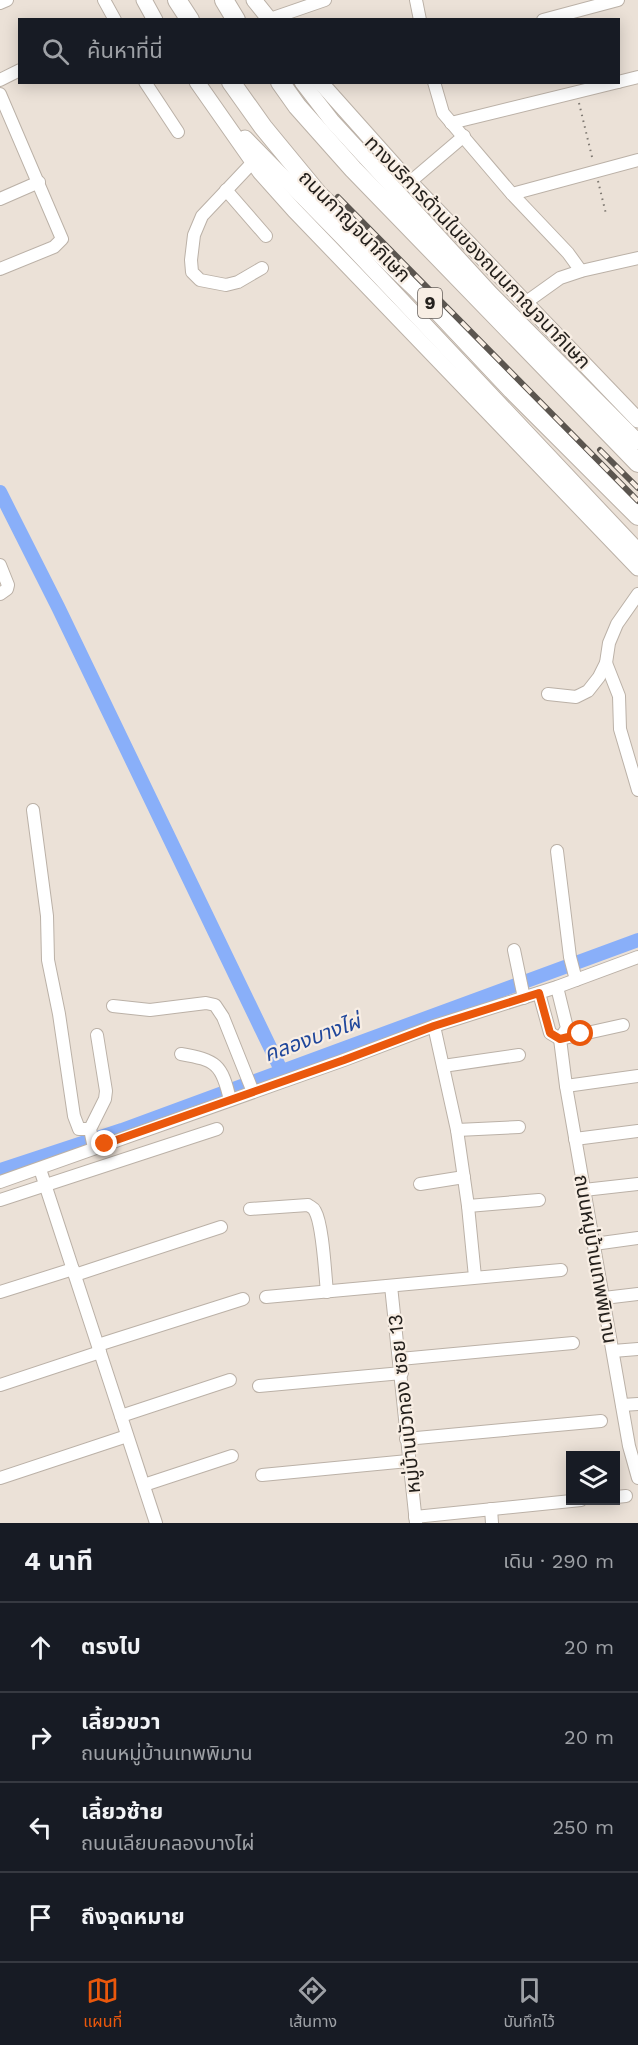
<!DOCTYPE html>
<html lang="th">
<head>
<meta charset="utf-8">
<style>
  :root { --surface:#171b24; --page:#242831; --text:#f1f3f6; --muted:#9ea1a6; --line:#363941; --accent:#ea580c }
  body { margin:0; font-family:"Work Sans","Noto Sans Thai",sans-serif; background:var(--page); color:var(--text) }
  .controls { position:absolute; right:18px; bottom:18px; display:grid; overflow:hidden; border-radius:0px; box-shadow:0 3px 15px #0003 }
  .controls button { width:54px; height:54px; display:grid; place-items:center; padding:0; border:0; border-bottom:2px solid var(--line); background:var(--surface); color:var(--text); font:30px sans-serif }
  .stop { position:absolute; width:18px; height:18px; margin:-14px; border:4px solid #ea580c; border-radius:50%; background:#fff }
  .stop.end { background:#ea580c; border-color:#fff; box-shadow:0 2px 6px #0008 }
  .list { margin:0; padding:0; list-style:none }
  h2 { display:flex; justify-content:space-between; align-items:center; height:78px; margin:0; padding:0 24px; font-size:26px }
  h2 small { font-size:20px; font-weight:400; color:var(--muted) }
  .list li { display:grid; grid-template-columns:39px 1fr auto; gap:18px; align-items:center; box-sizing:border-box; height:90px; padding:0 24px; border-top:2px solid var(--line) }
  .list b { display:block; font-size:22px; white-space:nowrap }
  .list p { margin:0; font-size:20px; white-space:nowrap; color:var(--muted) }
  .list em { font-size:20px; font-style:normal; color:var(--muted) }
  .icon { flex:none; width:33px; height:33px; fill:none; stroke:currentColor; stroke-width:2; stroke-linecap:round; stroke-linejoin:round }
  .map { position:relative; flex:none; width:638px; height:1523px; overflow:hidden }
  .search { position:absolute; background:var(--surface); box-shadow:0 3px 15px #0003; left:18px; right:18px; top:18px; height:66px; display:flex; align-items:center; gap:15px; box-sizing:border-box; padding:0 21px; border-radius:0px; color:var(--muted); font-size:22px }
  .sheet { height:438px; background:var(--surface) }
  nav { display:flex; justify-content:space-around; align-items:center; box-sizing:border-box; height:84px; border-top:2px solid var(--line); background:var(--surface); font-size:16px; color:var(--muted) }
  nav a { display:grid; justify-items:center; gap:3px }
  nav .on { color:var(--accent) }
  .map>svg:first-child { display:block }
</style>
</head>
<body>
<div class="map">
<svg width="638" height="1523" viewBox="0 0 638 1523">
  <rect width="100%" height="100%" fill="#ebe1d7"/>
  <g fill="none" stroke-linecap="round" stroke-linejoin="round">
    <g stroke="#89aff9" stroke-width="14">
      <path d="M0,492L58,607L282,1072"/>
      <path d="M0,1170L122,1130L638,940"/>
    </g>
    <g stroke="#bbb1a7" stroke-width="14">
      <g id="minor">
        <path d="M104,0L115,20"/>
        <path d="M416,0L420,20"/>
        <path d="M0,3L7,0"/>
        <path d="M270,19L325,0"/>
        <path d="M543,20L618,0"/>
        <path d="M0,80L20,70"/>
        <path d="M145,82L178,132"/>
        <path d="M434,82L443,113L512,194L568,253L581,271"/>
        <path d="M618,82L638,77"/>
        <path d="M0,94L62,239L54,247L0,269"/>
        <path d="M451,123L618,82"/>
        <path d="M253,162L202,216L194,235L191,260L192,272L200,280L226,285L238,282L262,268"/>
        <path d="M410,182L464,136"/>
        <path d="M226,190L266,236"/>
        <path d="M512,194L638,160"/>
        <path d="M0,199L39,182"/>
        <path d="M525,303L560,278L581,271L638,258"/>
        <path d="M0,565L8,585L7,589L0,594"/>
        <path d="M606,663L619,696L620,729L638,790"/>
        <path d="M548,694L576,697L588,691L599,677L606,663L609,643L617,624L638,594"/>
        <path d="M33,810L47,916L48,960L59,1014L74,1116L79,1129H90"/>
        <path d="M557,851L570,957L576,980"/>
        <path d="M514,950L524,998"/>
        <path d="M557,987L567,1028L560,1039L566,1086L629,1446L638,1478"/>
        <path d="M539,993L550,1033L560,1039"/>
        <path d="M113,1006L150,1010L206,1003L215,1005L223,1017L253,1092"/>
        <path d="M434,1026L457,1130L468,1206L475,1277"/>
        <path d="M560,1039L623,1025"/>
        <path d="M181,1054C216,1060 222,1064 230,1100"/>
        <path d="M443,1066L519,1055"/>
        <path d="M566,1086L638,1076"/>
        <path d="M457,1130L519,1127"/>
        <path d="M575,1139L638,1131"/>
        <path d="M94,1148L90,1129L105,1099L106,1091L97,1035"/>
        <path d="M40,1169L156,1523"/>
        <path d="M0,1182L344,1060L434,1026L557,987L638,957"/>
        <path d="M420,1184L464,1177"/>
        <path d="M584,1190L638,1184"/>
        <path d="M0,1200L217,1129"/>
        <path d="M468,1206L539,1200"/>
        <path d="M250,1209L308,1205C312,1208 313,1207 315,1211C323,1225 325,1274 327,1292"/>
        <path d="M594,1244L638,1238"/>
        <path d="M75,1275L221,1227"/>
        <path d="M391,1286L416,1523"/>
        <path d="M0,1292L73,1269"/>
        <path d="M266,1297L561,1270"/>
        <path d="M604,1298L638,1294"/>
        <path d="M98,1345L243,1299"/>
        <path d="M613,1351L638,1349"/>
        <path d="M400,1359L573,1343"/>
        <path d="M0,1385L100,1352"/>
        <path d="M259,1386L402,1373"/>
        <path d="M622,1405L638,1404"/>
        <path d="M121,1416L230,1380"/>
        <path d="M406,1439L601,1421"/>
        <path d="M262,1475L408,1461"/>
        <path d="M0,1478L127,1436"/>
        <path d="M144,1485L232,1456"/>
        <path d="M616,1497L626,1496"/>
        <path d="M491,1509L492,1523"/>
        <path d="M415,1517L581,1500"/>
      </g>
    </g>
    <g stroke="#bbb1a7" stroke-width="17">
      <g id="major">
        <path d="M144,0L155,20"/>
        <path d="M254,0L270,20"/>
        <path d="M197,82L260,172L294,210L638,568"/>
        <path d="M302,82L332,121L491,294L638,442"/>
        <path d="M320,82L403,175L638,420"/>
        <path d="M245,138L344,239L638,551"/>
      </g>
    </g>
    <g stroke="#bbb1a7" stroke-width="20">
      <g id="highway">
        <path d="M177,0L190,20"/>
        <path d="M224,0L236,20"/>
        <path d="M231,82L263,127L319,195L418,290L512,390L638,516"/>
        <path d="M280,82L297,106L353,169L638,463"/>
      </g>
    </g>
    <g stroke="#7e7871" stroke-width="2" stroke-dasharray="1.5 4.5" stroke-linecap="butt">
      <path d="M579,103L593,161"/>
      <path d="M598,181L606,214"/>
    </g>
    <use href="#minor" stroke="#fff" stroke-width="12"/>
    <use href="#major" stroke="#fff" stroke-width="15"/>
    <use href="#highway" stroke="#fff" stroke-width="18"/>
    <g stroke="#5b554f" stroke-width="6">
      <g id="rail">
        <path d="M338,197L638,501"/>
        <path d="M600,450L638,488"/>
      </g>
    </g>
    <use href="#rail" stroke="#f8eee4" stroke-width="4" stroke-dasharray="11" stroke-linecap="butt"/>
  </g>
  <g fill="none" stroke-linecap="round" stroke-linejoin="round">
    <path stroke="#ea580c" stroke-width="8" d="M105,1144L344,1060L434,1026L539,993L550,1033L560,1039L581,1034"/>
  </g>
  <g text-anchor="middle" stroke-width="4.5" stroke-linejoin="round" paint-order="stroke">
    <rect fill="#f8eee4" stroke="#645e59" stroke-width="1.5" x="418" y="288" width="24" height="30" rx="4.5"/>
    <g font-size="18" font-weight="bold" fill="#25211d">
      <text x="430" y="309">9</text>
    </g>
    <g font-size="20" fill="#25211d" stroke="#f8eee4">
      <text transform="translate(355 226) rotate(45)" y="7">ถนนกาญจนาภิเษก</text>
      <text transform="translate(478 252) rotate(46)" y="7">ทางบริการด้านในของถนนกาญจนาภิเษก</text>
      <text transform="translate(596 1259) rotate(80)" y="7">ถนนหมู่บ้านเทพพิมาน</text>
      <text transform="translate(404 1404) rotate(-96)" y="7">หมู่บ้านบัวทอง ซอย 13</text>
    </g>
    <g font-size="21" font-style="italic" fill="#20479b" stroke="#f8eee4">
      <text transform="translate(312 1038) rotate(-20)" y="7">คลองบางไผ่</text>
    </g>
  </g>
</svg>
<div class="controls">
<button><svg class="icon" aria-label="layers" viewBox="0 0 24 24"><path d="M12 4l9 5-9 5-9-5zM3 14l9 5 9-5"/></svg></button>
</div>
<div class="stop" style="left:581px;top:1034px"></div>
<div class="stop end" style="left:105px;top:1144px"></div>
<div class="search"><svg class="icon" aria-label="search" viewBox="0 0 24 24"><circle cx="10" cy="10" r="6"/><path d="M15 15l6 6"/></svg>ค้นหาที่นี่</div>
</div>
<section class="sheet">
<h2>4 นาที<small>เดิน · 290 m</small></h2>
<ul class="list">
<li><svg class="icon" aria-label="ahead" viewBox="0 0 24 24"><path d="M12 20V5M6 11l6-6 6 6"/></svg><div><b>ตรงไป</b></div><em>20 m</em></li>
<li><svg class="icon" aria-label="right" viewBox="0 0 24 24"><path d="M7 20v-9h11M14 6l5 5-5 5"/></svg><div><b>เลี้ยวขวา</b><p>ถนนหมู่บ้านเทพพิมาน</p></div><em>20 m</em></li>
<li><svg class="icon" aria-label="left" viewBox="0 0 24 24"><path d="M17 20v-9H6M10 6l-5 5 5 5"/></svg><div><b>เลี้ยวซ้าย</b><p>ถนนเลียบคลองบางไผ่</p></div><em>250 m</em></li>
<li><svg class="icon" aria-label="arrive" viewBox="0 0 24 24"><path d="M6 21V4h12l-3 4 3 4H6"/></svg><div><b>ถึงจุดหมาย</b></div></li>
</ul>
</section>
<nav>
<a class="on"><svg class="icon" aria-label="map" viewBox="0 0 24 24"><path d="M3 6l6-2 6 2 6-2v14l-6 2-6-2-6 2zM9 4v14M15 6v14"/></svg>แผนที่</a>
<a><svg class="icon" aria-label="directions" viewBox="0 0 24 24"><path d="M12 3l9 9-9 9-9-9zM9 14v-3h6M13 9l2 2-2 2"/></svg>เส้นทาง</a>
<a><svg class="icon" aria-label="saved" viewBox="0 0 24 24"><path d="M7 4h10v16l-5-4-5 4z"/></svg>บันทึกไว้</a>
</nav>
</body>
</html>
